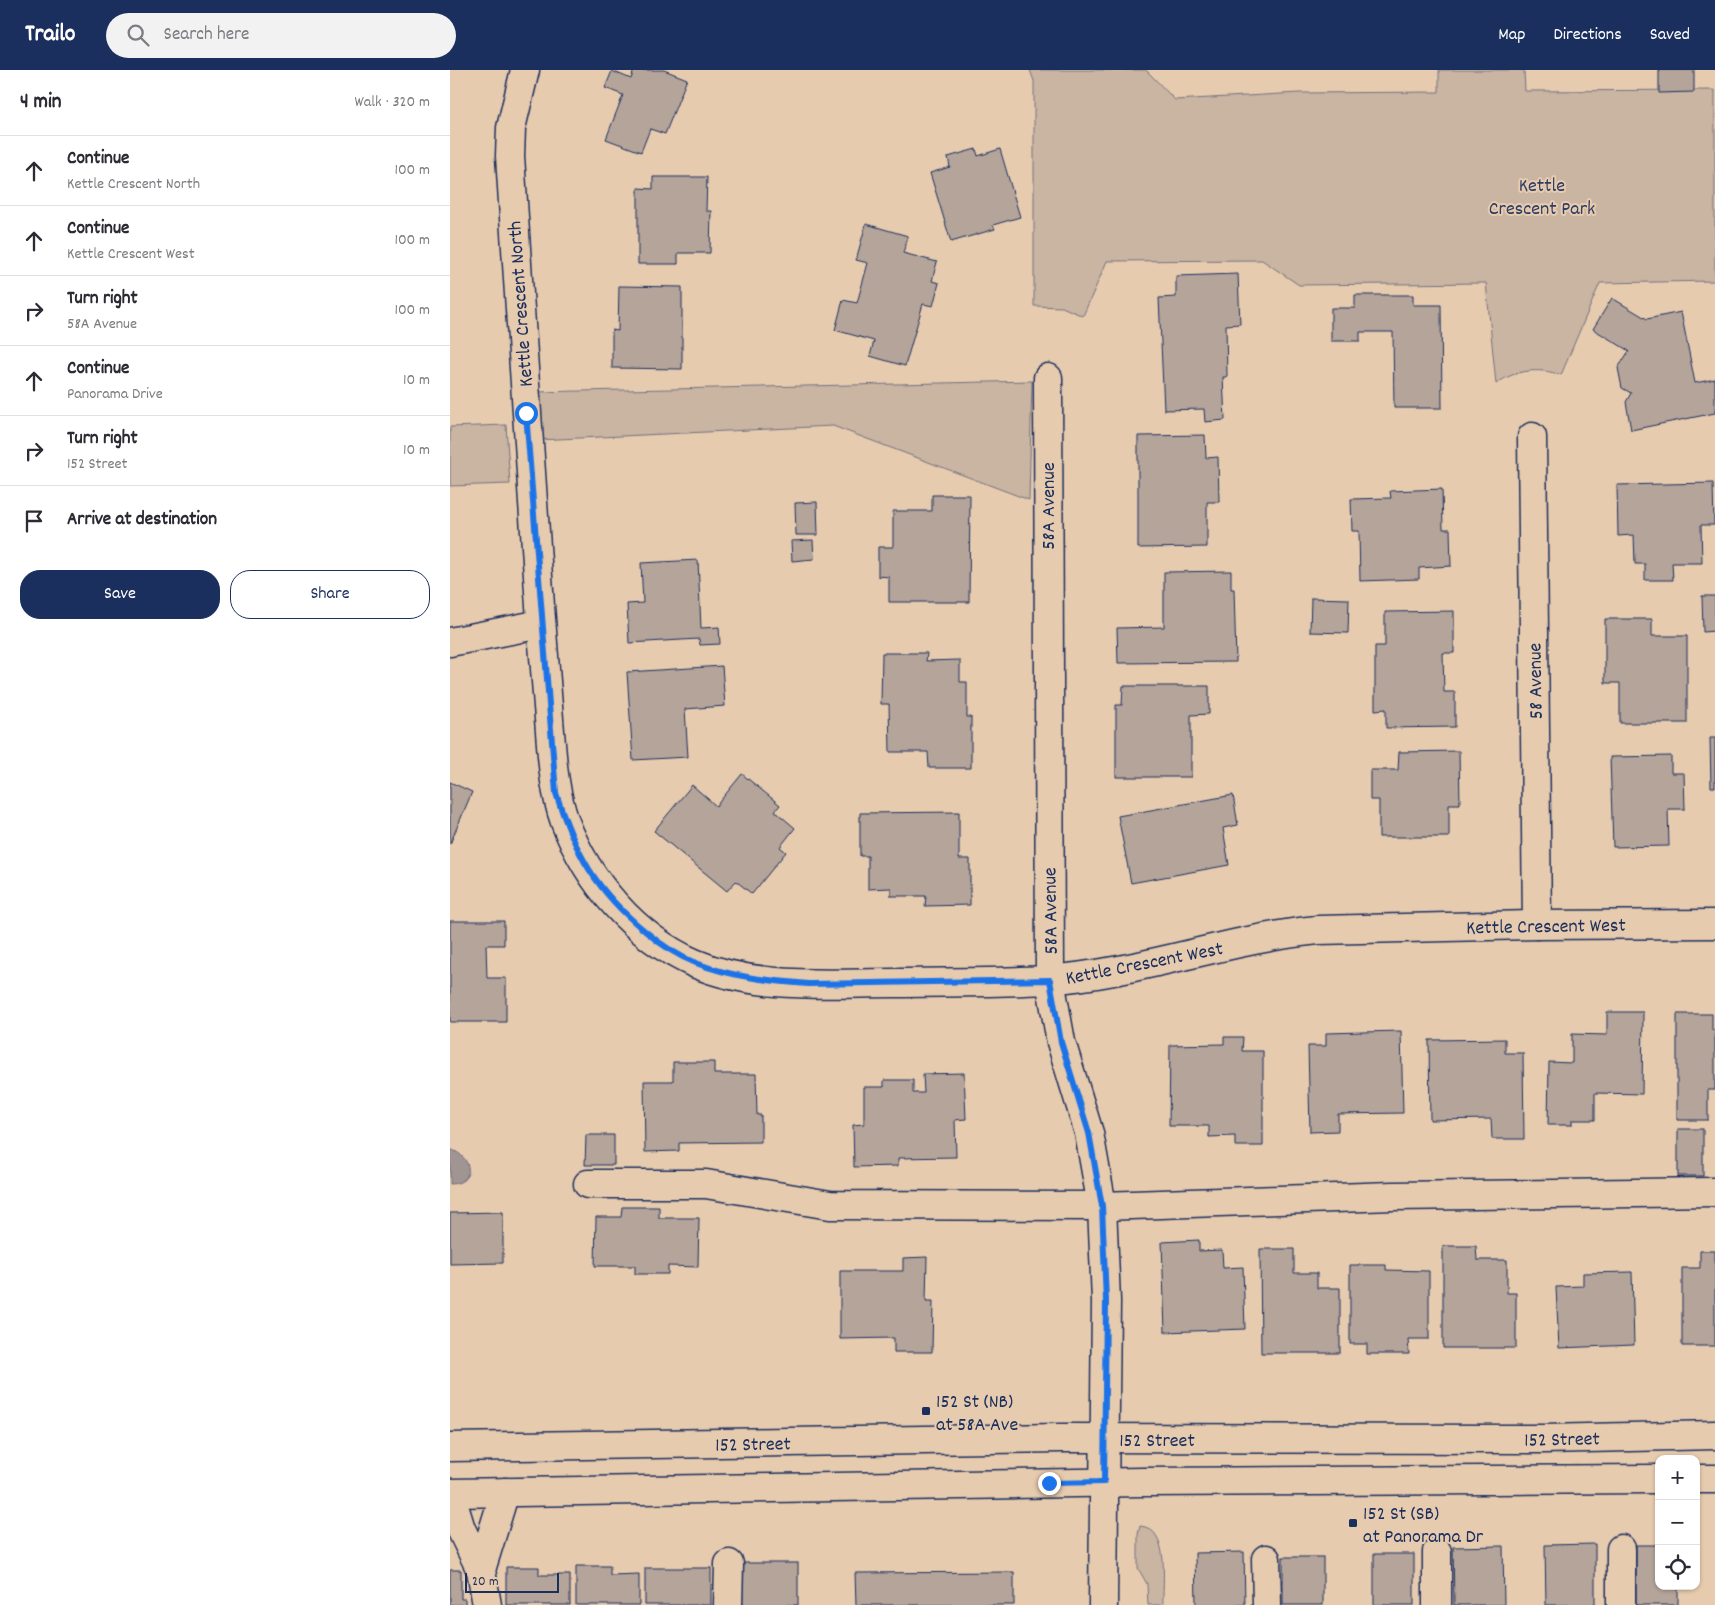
<!DOCTYPE html>
<html lang="en">
<head>
<meta charset="utf-8">
<style>
  :root { --surface:#fff; --page:#f2f2f3; --text:#2b2b33; --muted:#7c7c81; --line:#e1e1e2; --accent:#1b2f5e }
  body { margin:0; font-family:Dekko,sans-serif; background:var(--page); color:var(--text) }
  .controls { position:absolute; right:15px; bottom:15px; display:grid; overflow:hidden; border-radius:10px; box-shadow:0 1px 4px #0004 }
  .controls button { width:45px; height:45px; display:grid; place-items:center; padding:0; border:0; border-bottom:1px solid var(--line); background:var(--surface); color:var(--text); font:25px sans-serif }
  .scale { position:absolute; left:15px; bottom:12px; width:94px; box-sizing:border-box; padding-left:5px; border:2px solid #1b2f5e; border-top:0; font-size:14px; line-height:18px; white-space:nowrap; color:#1b2f5e; -webkit-text-stroke:4px #e7cbae; paint-order:stroke }
  .stop { position:absolute; width:15px; height:15px; margin:-11px; border:4px solid #1a73e8; border-radius:50%; background:#fff }
  .stop.end { background:#1a73e8; border-color:#fff; box-shadow:0 1px 5px #0008 }
  .list { margin:0; padding:0; list-style:none }
  h2 { display:flex; justify-content:space-between; align-items:center; height:65px; margin:0; padding:0 20px; font-size:21px }
  h2 small { font-size:16px; font-weight:400; color:var(--muted) }
  .list li { display:grid; grid-template-columns:32px 1fr auto; gap:15px; align-items:center; box-sizing:border-box; height:70px; padding:0 20px; border-top:1px solid var(--line) }
  .list b { display:block; font-size:19px; white-space:nowrap }
  .list p { margin:0; font-size:16px; white-space:nowrap; color:var(--muted) }
  .list em { font-size:16px; font-style:normal; color:var(--muted) }
  .actions { display:flex; gap:10px; padding:15px 20px }
  .actions a { flex:1; padding:11px 0; border:1px solid var(--accent); border-radius:20px; text-align:center; font-size:18px; color:var(--accent) }
  .actions .main { background:var(--accent); color:#fff }
  .icon { flex:none; width:28px; height:28px; fill:none; stroke:currentColor; stroke-width:2; stroke-linecap:round; stroke-linejoin:round }
  .map { position:relative; flex:none; width:1265px; height:1535px; overflow:hidden }
  header { display:flex; align-items:center; gap:30px; box-sizing:border-box; height:70px; padding:0 25px; background:var(--accent); color:#fff }
  header strong { font-size:24px }
  nav { display:flex; gap:28px; margin-inline-start:auto; font-size:18px }
  .search { width:350px; height:45px; background:var(--page); display:flex; align-items:center; gap:12px; box-sizing:border-box; padding:0 18px; border-radius:28px; color:var(--muted); font-size:19px }
  main { display:flex }
  aside { flex:1; background:var(--surface) }
  .map>svg:first-child { display:block }
</style>
</head>
<body>
<header>
<strong>Trailo</strong>
<div class="search"><svg class="icon" aria-label="search" viewBox="0 0 24 24"><circle cx="10" cy="10" r="6"/><path d="M15 15l6 6"/></svg>Search here</div>
<nav><a>Map</a><a>Directions</a><a>Saved</a></nav>
</header>
<main>
<aside>
<h2>4 min<small>Walk · 320 m</small></h2>
<ul class="list">
<li><svg class="icon" aria-label="ahead" viewBox="0 0 24 24"><path d="M12 20V5M6 11l6-6 6 6"/></svg><div><b>Continue</b><p>Kettle Crescent North</p></div><em>100 m</em></li>
<li><svg class="icon" aria-label="ahead" viewBox="0 0 24 24"><path d="M12 20V5M6 11l6-6 6 6"/></svg><div><b>Continue</b><p>Kettle Crescent West</p></div><em>100 m</em></li>
<li><svg class="icon" aria-label="right" viewBox="0 0 24 24"><path d="M7 20v-9h11M14 6l5 5-5 5"/></svg><div><b>Turn right</b><p>58A Avenue</p></div><em>100 m</em></li>
<li><svg class="icon" aria-label="ahead" viewBox="0 0 24 24"><path d="M12 20V5M6 11l6-6 6 6"/></svg><div><b>Continue</b><p>Panorama Drive</p></div><em>10 m</em></li>
<li><svg class="icon" aria-label="right" viewBox="0 0 24 24"><path d="M7 20v-9h11M14 6l5 5-5 5"/></svg><div><b>Turn right</b><p>152 Street</p></div><em>10 m</em></li>
<li><svg class="icon" aria-label="arrive" viewBox="0 0 24 24"><path d="M6 21V4h12l-3 4 3 4H6"/></svg><div><b>Arrive at destination</b></div></li>
</ul>
<div class="actions"><a class="main">Save</a><a>Share</a></div>
</aside>
<div class="map">
<svg width="1265" height="1535" viewBox="0 0 1265 1535">
  <rect width="100%" height="100%" fill="#e7cbae"/>
  <filter id="ink" filterUnits="userSpaceOnUse"><feTurbulence type="fractalNoise" baseFrequency=".02" numOctaves="2"/><feDisplacementMap in="SourceGraphic" scale="10" xChannelSelector="R" yChannelSelector="G"/><feConvolveMatrix kernelMatrix="1 2 1 2 8 2 1 2 1" color-interpolation-filters="sRGB"/></filter>
  <g filter="url(#ink)">
    <g fill="#cab4a2" stroke="#727280">
      <path d="M580,0H696L725,30L849,23L989,22V0H1074L1075,21L1265,20V211L1150,213L1111,305C1088,297 1065,300 1046,314L1036,213L849,215L812,190L657,191L633,246L612,237L584,236V11Z"/>
      <path d="M582,311L579,430L383,356L87,370L84,322Z"/>
      <path d="M56,355L60,414L0,416V357Z"/>
      <path d="M690,1456C721,1458 712,1513 713,1535H698L697,1514L688,1498V1464Z"/>
    </g>
    <path fill="#a19593" stroke="#6b6c7e" d="M0,1079C24,1087 25,1114 0,1114Z"/>
    <g fill="#b4a49a" stroke="#1b2f5e">
      <path d="M184,0H214L237,9L215,64L200,59L191,82L156,69L173,25L155,18L162,1L181,9Z"/>
      <path d="M1209,0H1244V22L1209,23Z"/>
      <path d="M526,79L528,86L550,79L570,147L543,155L545,159L501,172L480,103L500,97L498,87Z"/>
      <path d="M203,107H257L256,141H261L260,183H228V194H188V118L203,119Z"/>
      <path d="M416,154L458,166L453,183L487,192L482,211L489,213L483,236L473,234L455,296L420,286L424,271L385,260L393,230L407,233L418,193L406,190Z"/>
      <path d="M788,204L790,254L776,255L777,307H773L775,350L755,352L754,339L714,340L709,228L726,227V206Z"/>
      <path d="M169,216L232,217V299L162,298V260L168,261Z"/>
      <path d="M905,225H963V235H991L992,338H944L943,262H910V271H881V238H905Z"/>
      <path d="M1162,228L1197,249L1231,242L1245,313L1265,309V343L1181,360L1176,332L1181,323L1172,318L1168,298L1179,281L1143,259Z"/>
      <path d="M755,365L756,388L768,387L769,432H757V477L688,478V366Z"/>
      <path d="M1263,413L1264,455H1251L1252,493H1222L1223,510H1195V494H1185L1184,465L1168,466L1167,415Z"/>
      <path d="M992,419L993,459H1000L1001,496L969,498V509L910,511L909,461H902L901,429L941,428L940,421Z"/>
      <path d="M482,425H520L519,532H439V507L428,506V477H443V441H482Z"/>
      <path d="M367,432L368,465H346L345,433Z"/>
      <path d="M363,470L364,489L342,491L341,471Z"/>
      <path d="M248,490L251,558L269,557L270,574L250,575L249,569L179,573L177,534L193,533L191,493Z"/>
      <path d="M781,501V519H784L786,592L668,593L667,558L714,557V502Z"/>
      <path d="M1252,526H1265V561L1253,562Z"/>
      <path d="M861,528L899,529L898,563L860,562Z"/>
      <path d="M1004,541V583H993L994,622H1005V657L936,658V639L925,640V576H935V542Z"/>
      <path d="M1155,549H1202V566H1237V653H1170V613H1155Z"/>
      <path d="M432,583H477L476,591L510,590V612H517V647H521V698H479L478,682H440L439,634H431Z"/>
      <path d="M272,596L275,636L235,639L238,687L183,690L177,602Z"/>
      <path d="M673,616H759V644L741,645V707H666V635H672Z"/>
      <path d="M1260,668H1265V717H1261Z"/>
      <path d="M1009,681L1010,734H999V767H929V730H920V700H948L949,682Z"/>
      <path d="M1221,686V703H1234L1235,739H1218L1219,776L1163,777L1160,687Z"/>
      <path d="M292,704L330,735L325,741L345,758L330,777L336,782L302,824L286,811L277,821L204,761L242,715L266,736Z"/>
      <path d="M0,712L22,722L0,774Z"/>
      <path d="M783,725L788,755L773,758L779,795L681,813L668,746Z"/>
      <path d="M509,742V789H520V835L475,836L476,826H441V818L418,819V786H410V743Z"/>
      <path d="M0,851H54V875H36L37,908H56V952H0Z"/>
      <path d="M1157,942H1193L1192,1024L1145,1023V1050H1122V1055H1098L1099,992L1122,993V964L1157,965Z"/>
      <path d="M1227,944H1262V960H1265V1020H1258V1050H1227Z"/>
      <path d="M951,961L953,1043L888,1044V1061L860,1062L858,976H876V963Z"/>
      <path d="M774,967H793L792,981H813V1076H785V1066L759,1067V1056H719L720,975L774,974Z"/>
      <path d="M1055,969V983H1073L1074,1069H1042L1041,1049L980,1050L979,970Z"/>
      <path d="M223,992H264V1004H306L307,1045H311V1072L229,1073V1081L195,1082L194,1011H223Z"/>
      <path d="M514,1003L516,1049L505,1050L506,1087L448,1088V1096L404,1097L403,1055L414,1054V1017H434V1010H463V1023H474L473,1004Z"/>
      <rect x="1228" y="1059" width="25" height="47"/>
      <path d="M136,1065H164V1095H135Z"/>
      <path d="M172,1137H209V1148H249L248,1197L218,1196V1204H185V1196H145L146,1147H171Z"/>
      <path d="M53,1142V1193L0,1194V1143Z"/>
      <path d="M749,1170V1181L772,1180L773,1198L793,1197L795,1259L715,1262L712,1172Z"/>
      <path d="M993,1176H1026L1027,1190H1057V1223H1066V1278H993Z"/>
      <path d="M810,1179H844V1203H867V1218H890V1283H811Z"/>
      <path d="M1250,1181H1265V1276H1232V1198H1250Z"/>
      <path d="M477,1187L476,1231H483L482,1282H444V1268L390,1269V1201H453V1188Z"/>
      <path d="M900,1195H936V1200L979,1201V1269H958L959,1284H917V1274H900Z"/>
      <path d="M1182,1202L1184,1275L1109,1278L1106,1217L1133,1216V1203Z"/>
      <path d="M1145,1474V1535H1096L1095,1475Z"/>
      <path d="M1186,1475H1209V1516H1228V1535H1186Z"/>
      <path d="M1053,1476L1054,1535H1004L1003,1477Z"/>
      <path d="M794,1482L795,1535H746L745,1483Z"/>
      <rect x="924" y="1484" width="40" height="51"/>
      <rect x="833" y="1487" width="40" height="48"/>
      <rect x="290" y="1493" width="58" height="42"/>
      <path d="M126,1496H160V1505L189,1504V1535H126Z"/>
      <path d="M56,1497H89V1505H120V1535H56Z"/>
      <rect x="195" y="1498" width="66" height="37"/>
      <path d="M0,1500H11V1529H15V1535H0Z"/>
      <path d="M564,1502V1535H406L405,1503Z"/>
    </g>
    <g fill="none" stroke-linecap="round" stroke-linejoin="round">
      <g stroke="#1b2f5e" stroke-width="31">
        <g id="minor">
          <path d="M75,0L61,58L60,86C70,236 79,386 90,536C93,574 96,611 99,649C102,684 103,719 115,752C138,812 185,867 244,893C306,920 379,913 445,913C495,912 545,913 595,910C688,904 776,869 868,860L1087,855L1265,854"/>
          <path d="M598,308L600,910L611,972L639,1063L652,1136L656,1231L653,1535"/>
          <path d="M1082,367L1087,855"/>
          <path d="M0,572L91,554"/>
          <path d="M138,1114H256L380,1135L652,1136L943,1126L1265,1122"/>
          <path d="M0,1423L11,1459L31,1500L37,1535"/>
          <path d="M1171,1479V1535"/>
          <path d="M987,1482V1535"/>
          <path d="M816,1489L817,1535"/>
          <path d="M31,1500L55,1422"/>
          <path d="M278,1535L279,1494"/>
        </g>
      </g>
      <g stroke="#1b2f5e" stroke-width="31">
        <g id="major">
          <path d="M0,1377L613,1368L1095,1369L1265,1365"/>
          <path d="M1246,1409H1265"/>
          <path d="M0,1423L693,1412L1209,1409"/>
        </g>
      </g>
      <use href="#minor" stroke="#e7cbae" stroke-width="28"/>
      <use href="#major" stroke="#e7cbae" stroke-width="28"/>
    </g>
  </g>
  <g fill="none" stroke-linecap="round" stroke-linejoin="round" filter="url(#ink)">
    <path stroke="#1a73e8" stroke-width="6" d="M76,343L106,723C125,783 146,821 195,861C210,874 228,886 246,893C282,907 320,911 358,914L600,910L611,972L639,1063L652,1136L656,1231L654,1412L599,1413"/>
  </g>
  <g fill="#1b2f5e" stroke="#e7cbae" stroke-width="2">
    <rect x="471" y="1336" width="10" height="10" rx="2.5"/>
    <rect x="898" y="1448" width="10" height="10" rx="2.5"/>
  </g>
  <g text-anchor="middle" stroke-width="4" stroke-linejoin="round" paint-order="stroke">
    <g font-size="20" fill="#2c3c65" stroke="#e7cbae">
      <text x="1092" y="121">Kettle<tspan x="1092" dy="23">Crescent Park</tspan></text>
    </g>
    <g font-size="20" fill="#1b2f5e" stroke="#e7cbae">
      <text transform="translate(69 234) rotate(-94)" y="7">Kettle Crescent North</text>
      <text transform="translate(597 436) rotate(-90)" y="7">58A Avenue</text>
      <text transform="translate(1084 611) rotate(-91)" y="7">58 Avenue</text>
      <text transform="translate(599 841) rotate(-91)" y="7">58A Avenue</text>
      <text transform="translate(1096 855) rotate(-1)" y="7">Kettle Crescent West</text>
      <text transform="translate(694 892) rotate(-11)" y="7">Kettle Crescent West</text>
      <text transform="translate(1112 1368) rotate(-1)" y="7">152 Street</text>
      <text x="707" y="1376">152 Street</text>
      <text transform="translate(303 1373) rotate(-1)" y="7">152 Street</text>
    </g>
    <g font-size="20" fill="#1b2f5e" stroke="#e7cbae" text-anchor="start">
      <text x="486" y="1337">152 St (NB)<tspan x="486" dy="23">at 58A Ave</tspan></text>
      <text x="913" y="1449">152 St (SB)<tspan x="913" dy="23">at Panorama Dr</tspan></text>
    </g>
  </g>
</svg>
<div class="controls">
<button>+</button>
<button>−</button>
<button><svg class="icon" aria-label="locate" viewBox="0 0 24 24"><circle cx="12" cy="12" r="6"/><path d="M12 2v4M12 18v4M2 12h4M18 12h4"/></svg></button>
</div>
<div class="scale">20 m</div>
<div class="stop" style="left:76px;top:343px"></div>
<div class="stop end" style="left:599px;top:1413px"></div>
</div>
</main>
</body>
</html>
